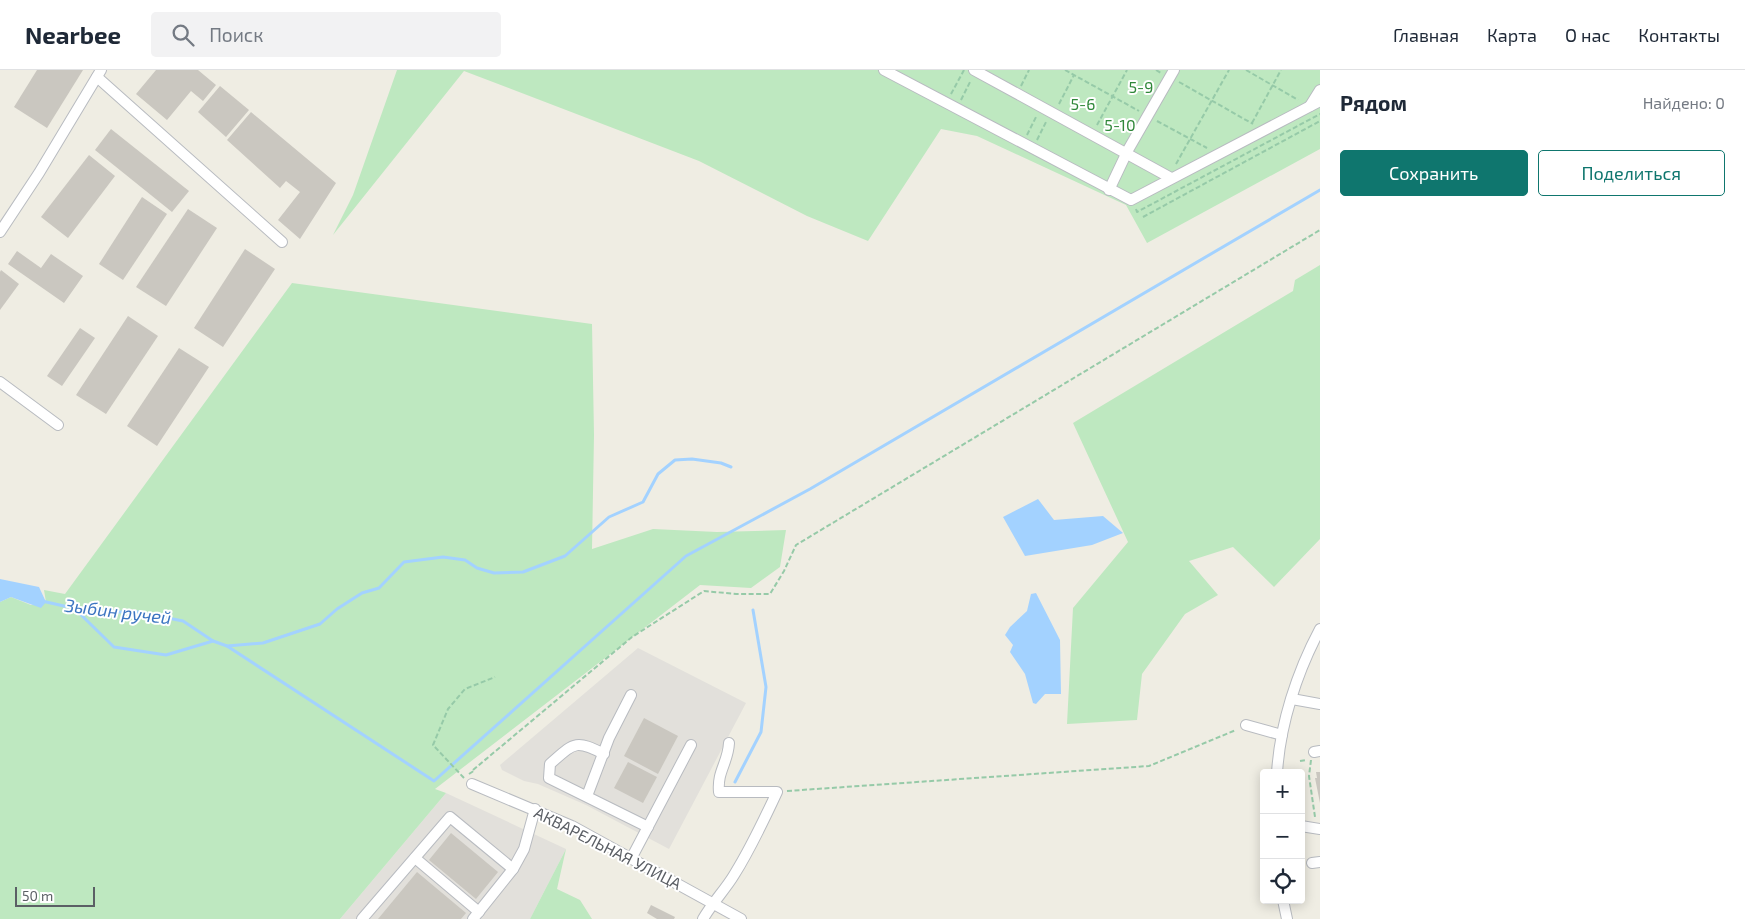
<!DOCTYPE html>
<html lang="ru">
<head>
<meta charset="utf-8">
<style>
  :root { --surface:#fff; --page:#f2f2f3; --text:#1f2937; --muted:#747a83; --line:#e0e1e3; --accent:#0f766e }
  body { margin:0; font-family:"Exo 2",sans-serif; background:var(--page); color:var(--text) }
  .controls { position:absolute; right:15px; bottom:15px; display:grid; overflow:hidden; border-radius:5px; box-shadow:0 2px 12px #0003 }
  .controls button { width:45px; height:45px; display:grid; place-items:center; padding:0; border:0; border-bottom:1px solid var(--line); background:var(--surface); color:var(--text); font:25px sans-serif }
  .scale { position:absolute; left:15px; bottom:12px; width:80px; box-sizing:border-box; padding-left:5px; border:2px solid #5b5f65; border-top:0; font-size:14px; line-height:18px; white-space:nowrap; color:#5b5f65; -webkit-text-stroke:4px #fff; paint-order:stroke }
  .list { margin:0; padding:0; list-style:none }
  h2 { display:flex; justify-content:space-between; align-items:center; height:65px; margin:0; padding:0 20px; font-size:21px }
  h2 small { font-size:16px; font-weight:400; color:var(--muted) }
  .actions { display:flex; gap:10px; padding:15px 20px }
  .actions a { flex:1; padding:11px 0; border:1px solid var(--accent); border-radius:5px; text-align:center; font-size:18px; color:var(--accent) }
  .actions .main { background:var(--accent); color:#fff }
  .icon { flex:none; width:28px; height:28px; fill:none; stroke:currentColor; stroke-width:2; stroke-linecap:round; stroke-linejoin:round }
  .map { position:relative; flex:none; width:1320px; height:849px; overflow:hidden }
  header { display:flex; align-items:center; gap:30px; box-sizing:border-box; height:70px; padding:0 25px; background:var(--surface); border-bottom:1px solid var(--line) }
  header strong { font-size:24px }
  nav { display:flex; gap:28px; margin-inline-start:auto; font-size:18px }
  .search { width:350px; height:45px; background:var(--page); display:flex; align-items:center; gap:12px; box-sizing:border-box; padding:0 18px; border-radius:5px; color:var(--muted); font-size:19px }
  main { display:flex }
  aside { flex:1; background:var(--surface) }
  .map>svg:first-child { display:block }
</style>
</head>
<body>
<header>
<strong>Nearbee</strong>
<div class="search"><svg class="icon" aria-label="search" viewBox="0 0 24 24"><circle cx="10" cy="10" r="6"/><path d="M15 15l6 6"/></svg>Поиск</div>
<nav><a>Главная</a><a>Карта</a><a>О нас</a><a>Контакты</a></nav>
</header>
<main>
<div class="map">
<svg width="1320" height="849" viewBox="0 0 1320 849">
  <rect width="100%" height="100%" fill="#efede3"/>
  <g fill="#e2e0db">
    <path d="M638,578L746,633L669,779L586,735L538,714L524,711L502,700L500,695Z"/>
    <path d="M446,723L566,779L530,849H340Z"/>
  </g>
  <g fill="#bee8c0">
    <path d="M397,0H1320V79L1147,173L1126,135L977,66L941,59L868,171L807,146L699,91L464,1L333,165L353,125Z"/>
    <path d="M1320,195V469L1274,517L1233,477L1189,491L1218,525L1185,544L1142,604L1137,650L1067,654L1073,538L1128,472L1073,353L1293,221L1295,210Z"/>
    <path d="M292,213L592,254L594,365L592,479L653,459L717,462L786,460L780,497L751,518L700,515L435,719L446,723L340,849H0V532L11,527L31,535L46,532L44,520L65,524Z"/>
    <path d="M566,779L557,819L580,830L592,849H530Z"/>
  </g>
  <g fill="#a3d2ff">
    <path d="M1038,429L1054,450L1103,446L1123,463L1092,475L1025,486L1003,447Z"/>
    <path d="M0,509L39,517L46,532L41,538L11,527L0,532Z"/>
    <path d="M1036,523L1060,570L1061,624H1045L1036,634L1033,633L1025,604L1010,582L1013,575L1005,565L1010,557L1027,541L1031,524Z"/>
  </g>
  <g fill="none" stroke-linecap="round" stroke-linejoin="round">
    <g stroke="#a3d2ff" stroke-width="3">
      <path d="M42,531L90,542H138L183,551L213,571L227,576L263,573L320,554L337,539L362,523L379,518L404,492L443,487L465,490L477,498L494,503L523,502L565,486L609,447L643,432L658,404L675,390L692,389L721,393L731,397"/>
      <path d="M73,537L114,577L166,585L213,571"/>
      <path d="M227,576L434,711L686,486L810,419L1320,120"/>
      <path d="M735,712L761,662L766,617L753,540"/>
    </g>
  </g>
  <g fill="#cac7c0">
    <path d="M37,0H83L47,58L14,37Z"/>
    <path d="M156,0H198L216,15L203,31L191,21L167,50L136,24Z"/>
    <path d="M220,16L249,40L226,67L198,42Z"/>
    <path d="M251,42L336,113L300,169L278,150L300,122L286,111L280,118L227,70Z"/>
    <path d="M111,59L189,121L172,142L95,80Z"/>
    <path d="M89,85L115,106L68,168L41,147Z"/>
    <path d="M142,127L167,144L123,210L99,194Z"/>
    <path d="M188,139L217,158L166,236L136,217Z"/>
    <path d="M245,179L275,199L223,277L194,258Z"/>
    <path d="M17,181L41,198L51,184L83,206L64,233L8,194Z"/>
    <path d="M1,200L19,214L0,240V202Z"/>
    <path d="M128,246L158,266L106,344L76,325Z"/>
    <path d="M80,258L95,268L62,316L47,306Z"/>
    <path d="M179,278L209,297L157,376L127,356Z"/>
    <path d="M644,648L678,666L658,704L624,686Z"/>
    <path d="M628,692L657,707L643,733L614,718Z"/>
    <path d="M1316,702H1320V733L1315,708H1317Z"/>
    <path d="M451,763L498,802L476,829L429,790Z"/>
    <path d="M417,802L466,843L461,849H378Z"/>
    <path d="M651,835L675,847L674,849H657L647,843Z"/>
  </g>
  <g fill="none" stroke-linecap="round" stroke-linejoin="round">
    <g stroke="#b8bbc0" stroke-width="12">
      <g id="minor">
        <path d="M884,0L1131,130L1320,31"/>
        <path d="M974,0L1171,108"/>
        <path d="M97,7L282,172"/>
        <path d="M1310,36L1320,20"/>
        <path d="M1109,120L1128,80L1174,0"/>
        <path d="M0,162L39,103L101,0"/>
        <path d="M0,312L58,355"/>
        <path d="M1292,629L1320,634"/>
        <path d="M1246,655L1282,665"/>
        <path d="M1314,682L1320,681"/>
        <path d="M604,684C575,669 574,673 550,694L549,708L648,757"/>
        <path d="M1277,703C1280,654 1297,602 1320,559"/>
        <path d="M472,714L572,756L741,849"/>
        <path d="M587,726L609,668L631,625"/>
        <path d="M1301,756L1320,759"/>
        <path d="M632,787L691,675"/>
        <path d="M415,788L479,842"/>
        <path d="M1312,793L1320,792"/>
        <path d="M1283,830L1287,849"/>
        <path d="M362,849L450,747L513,799"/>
        <path d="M473,849L513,799L524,779L535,739"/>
        <path d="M703,849C712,833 725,820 734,805C751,778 764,750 777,722H719C717,701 728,693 729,673"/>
      </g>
    </g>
    <g stroke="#96caa8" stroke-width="2" stroke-dasharray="5 2.5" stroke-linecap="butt">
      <path d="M1065,0L1139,41"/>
      <path d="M1156,0L1161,3"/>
      <path d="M1246,0L1298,30"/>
      <path d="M1179,12L1253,54"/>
      <path d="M1021,16L1029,0"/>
      <path d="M951,24L964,0"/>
      <path d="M961,30L971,10"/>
      <path d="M1059,34L1074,5"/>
      <path d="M1157,51L1207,78"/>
      <path d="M1252,53L1281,0"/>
      <path d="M1097,55L1127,0"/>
      <path d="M1027,65L1036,47"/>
      <path d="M1037,70L1046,52"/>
      <path d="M1176,94L1229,0"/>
      <path d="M1136,139L1137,142L1320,44"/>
      <path d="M1143,147L1320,51"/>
      <path d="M1311,690L1309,706L1315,747"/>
      <path d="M1300,691L1306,690"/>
      <path d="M473,700L632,567L704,521L736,524H770L784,501L796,475L1320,160"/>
      <path d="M469,704L475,700"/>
      <path d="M464,708L433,675L448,639L465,619L495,607"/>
      <path d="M787,721L1149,696L1236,660"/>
    </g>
    <use href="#minor" stroke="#fff" stroke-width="10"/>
  </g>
  <g text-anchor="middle" stroke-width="4" stroke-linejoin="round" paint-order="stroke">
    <g font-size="16" fill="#2f8739" stroke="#fff">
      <text x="1141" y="23">5-9</text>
      <text x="1083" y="40">5-6</text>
      <text x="1120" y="61">5-10</text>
    </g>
    <g font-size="16" fill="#5b5f65" stroke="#fff">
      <text transform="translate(608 778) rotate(27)" y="6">АКВАРЕЛЬНАЯ УЛИЦА</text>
    </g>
    <g font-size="18" font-style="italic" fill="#3c75c1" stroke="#fff">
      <text transform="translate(118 542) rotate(7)" y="6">Зыбин ручей</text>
    </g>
  </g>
</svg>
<div class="controls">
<button>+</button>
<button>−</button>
<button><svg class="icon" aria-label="locate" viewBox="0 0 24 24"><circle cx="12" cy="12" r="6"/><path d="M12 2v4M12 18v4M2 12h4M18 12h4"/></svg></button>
</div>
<div class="scale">50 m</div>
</div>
<aside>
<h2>Рядом<small>Найдено: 0</small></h2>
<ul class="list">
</ul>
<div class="actions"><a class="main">Сохранить</a><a>Поделиться</a></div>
</aside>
</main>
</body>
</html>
